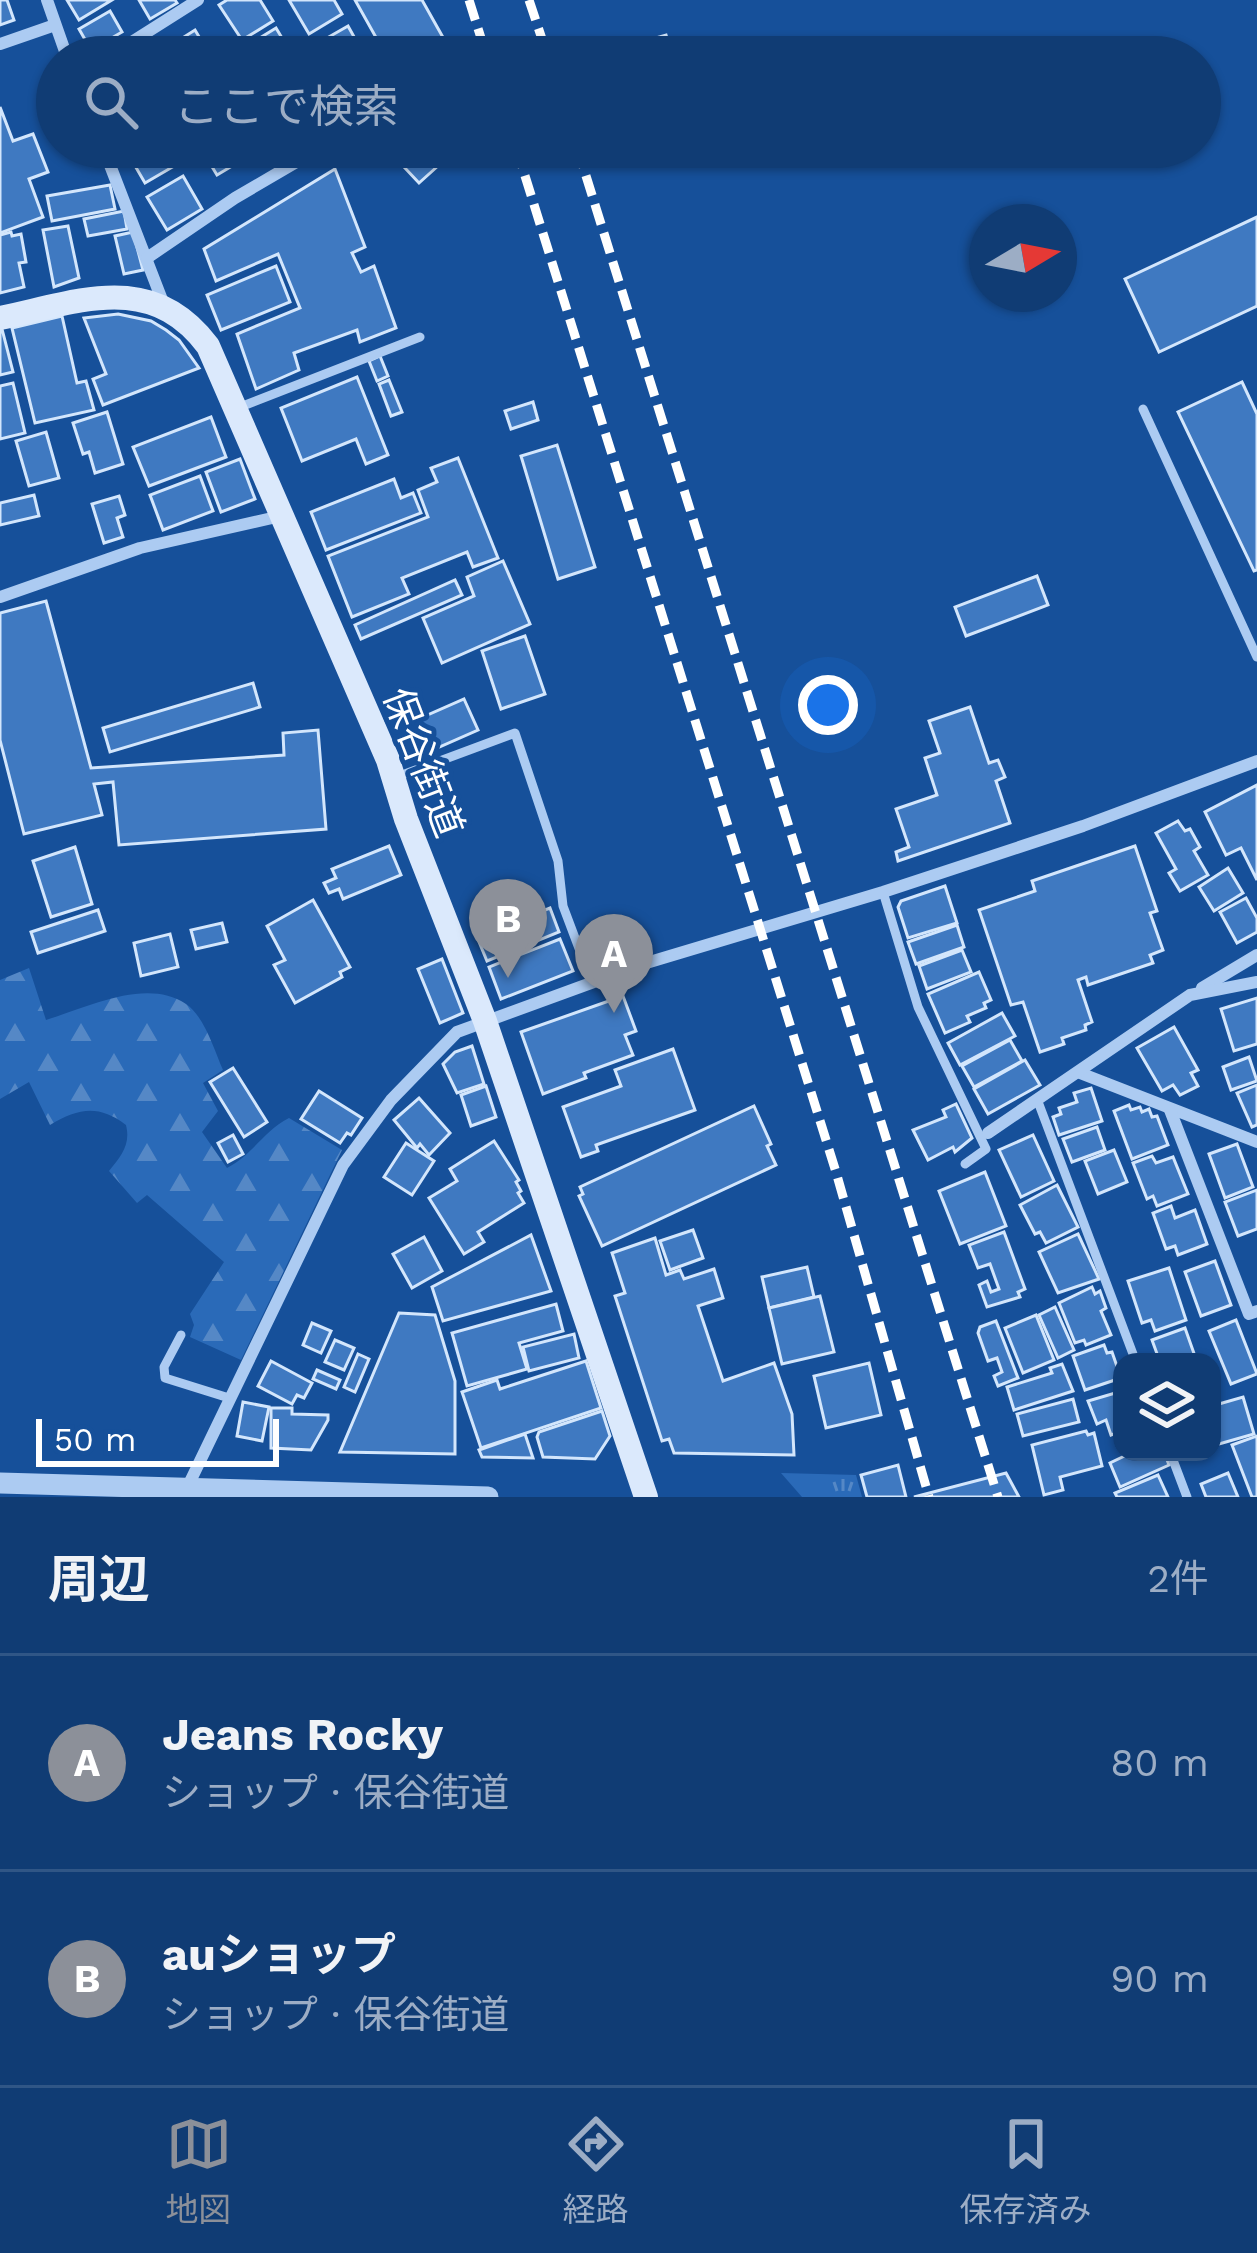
<!DOCTYPE html>
<html lang="ja">
<head>
<meta charset="utf-8">
<style>
  :root { --surface:#103c74; --page:#194379; --text:#f1f3f6; --muted:#9cadc5; --line:#305686; --accent:#8c9099 }
  body { margin:0; font-family:"Work Sans","Noto Sans JP",sans-serif; background:var(--page); color:var(--text) }
  .controls { position:absolute; right:36px; bottom:36px; display:grid; overflow:hidden; border-radius:24px; box-shadow:0 3px 9px #0004 }
  .controls button { width:108px; height:108px; display:grid; place-items:center; padding:0; border:0; border-bottom:3px solid var(--line); background:var(--surface); color:var(--text); font:60px sans-serif }
  .compass { position:absolute; left:969px; top:204px; width:108px; height:108px; border-radius:50%; background:var(--surface); box-shadow:0 3px 9px #0004; rotate:80deg }
  .scale { position:absolute; left:36px; bottom:30px; width:243px; box-sizing:border-box; padding-left:12px; border:6px solid #fff; border-top:0; font-size:33px; line-height:42px; white-space:nowrap; color:#fff; -webkit-text-stroke:9px #16509a; paint-order:stroke }
  .you { position:absolute; left:828px; top:705px; width:42px; height:42px; margin:-30px; border:9px solid #fff; border-radius:50%; background:#1a73e8; box-shadow:0 0 0 18px #1a73e833 }
  .badge { display:grid; place-items:center; width:78px; height:78px; border-radius:50%; background:var(--accent); color:#fff; font-size:39px; font-weight:700 }
  .pin { position:absolute; translate:-50% -99px; filter:drop-shadow(0 3px 6px #0008) }
  .pin::after { content:''; position:absolute; top:63px; width:42px; height:36px; background:inherit; clip-path:polygon(0 0,100% 0,50% 100%) }
  .list { margin:0; padding:0; list-style:none }
  h2 { display:flex; justify-content:space-between; align-items:center; height:156px; margin:0; padding:0 48px; font-size:51px }
  h2 small { font-size:39px; font-weight:400; color:var(--muted) }
  .list li { display:grid; grid-template-columns:78px 1fr auto; gap:36px; align-items:center; box-sizing:border-box; height:216px; padding:0 48px; border-top:3px solid var(--line) }
  .list b { display:block; font-size:45px; white-space:nowrap }
  .list p { margin:0; font-size:39px; white-space:nowrap; color:var(--muted) }
  .list em { font-size:39px; font-style:normal; color:var(--muted) }
  .icon { flex:none; width:66px; height:66px; fill:none; stroke:currentColor; stroke-width:2; stroke-linecap:round; stroke-linejoin:round }
  .map { position:relative; flex:none; width:1257px; height:1497px; overflow:hidden }
  .search { position:absolute; background:var(--surface); box-shadow:0 3px 9px #0004; left:36px; right:36px; top:36px; height:132px; display:flex; align-items:center; gap:30px; box-sizing:border-box; padding:0 42px; border-radius:66px; color:var(--muted); font-size:45px }
  .sheet { height:588px; background:var(--surface) }
  nav { display:flex; justify-content:space-around; align-items:center; box-sizing:border-box; height:168px; border-top:3px solid var(--line); background:var(--surface); font-size:33px; color:var(--muted) }
  nav a { display:grid; justify-items:center; gap:6px }
  nav .on { color:var(--accent) }
  .map>svg:first-child { display:block }
</style>
</head>
<body>
<div class="map">
<svg width="1257" height="1497" viewBox="0 0 1257 1497">
  <defs>
    <pattern id="forest-firs" width="22" height="20" patternUnits="userSpaceOnUse" patternTransform="scale(3)"><rect width="22" height="20" fill="#2a6ab8"/><path d="M5 1l3.5 6h-7zM16 11l3.5 6h-7z" fill="#5588c6"/></pattern>
    <pattern id="park-tufts" width="24" height="20" patternUnits="userSpaceOnUse" patternTransform="scale(3)"><rect width="24" height="20" fill="#2a6ab8"/><path d="M3 7l-1-3M5 7V3M7 7l1-3M15 17l-1-3M17 17v-4M19 17l1-3" fill="none" stroke="#5588c6"/></pattern>
  </defs>
  <rect width="100%" height="100%" fill="#16509a"/>
  <path fill="url(#forest-firs)" d="M29,968L46,1020C86,1008 146,977 186,1004C205,1017 214,1050 223,1070L203,1083L218,1111L202,1132L227,1168C253,1155 263,1131 289,1118L342,1150L241,1360L190,1337L194,1325L190,1314L224,1262L147,1195L137,1203L109,1171C121,1156 131,1145 126,1125C99,1104 78,1108 50,1125L29,1082L0,1099V980Z"/>
  <path fill="url(#park-tufts)" d="M781,1473L856,1475L862,1497H802Z"/>
  <g fill="#3f79c1" stroke="#d3e6fc" stroke-width="3">
    <path d="M0,0H7L14,20L0,25Z"/>
    <path d="M67,0H112L79,20Z"/>
    <path d="M139,0H175L177,3L150,19Z"/>
    <path d="M227,0H260L273,21L242,40L219,5Z"/>
    <path d="M289,0H334L342,14L309,34Z"/>
    <path d="M355,0H422L445,41L416,57H387Z"/>
    <path d="M110,11L122,32L91,50L79,29Z"/>
    <path d="M348,26L363,53L356,57H310L306,50Z"/>
    <path d="M276,28L288,48L273,57H251L245,47Z"/>
    <path d="M195,30L211,57H170L165,49Z"/>
    <path d="M666,35L672,57H637L634,44Z"/>
    <path d="M0,107L13,141L33,134L48,172L29,179L43,217L0,233Z"/>
    <path d="M135,147H172L181,162L145,183L127,152Z"/>
    <path d="M200,147H264L217,175Z"/>
    <path d="M395,147H422L439,165L419,183L390,152Z"/>
    <path d="M335,169L365,247L352,253L361,272L374,266L396,328L360,342L357,330L294,353L299,370L256,389L237,334L300,308L278,254L216,281L204,249Z"/>
    <path d="M183,176L202,209L167,230L147,197Z"/>
    <path d="M110,185L115,209L52,221L47,196Z"/>
    <path d="M124,211L127,229L88,236L84,219Z"/>
    <path d="M1257,217V306L1159,352L1125,279Z"/>
    <path d="M68,226L79,278L54,287L43,230Z"/>
    <path d="M11,232L12,236L21,234L26,262L19,263L24,287L0,293V235Z"/>
    <path d="M133,232L143,270L124,274L115,236Z"/>
    <path d="M276,266L290,302L221,330L207,295Z"/>
    <path d="M118,314L151,321L166,330L179,340L199,368L103,405L93,379L106,374L84,318Z"/>
    <path d="M62,316L77,383L86,381L94,410L35,423L12,328Z"/>
    <path d="M2,329L13,372L0,375V330Z"/>
    <path d="M380,356L388,376L377,381L369,361Z"/>
    <path d="M357,377L388,455L366,464L356,439L302,461L281,408Z"/>
    <path d="M389,380L402,412L391,416L379,384Z"/>
    <path d="M1242,382L1257,414V570L1254,571L1178,412Z"/>
    <path d="M13,383L25,433L0,439V386Z"/>
    <path d="M533,402L538,420L511,429L505,411Z"/>
    <path d="M107,412L123,464L95,473L89,452L83,454L73,423Z"/>
    <path d="M211,417L226,457L149,486L133,447Z"/>
    <path d="M46,432L59,478L29,486L16,441Z"/>
    <path d="M557,445L595,567L558,579L521,456Z"/>
    <path d="M458,458L498,558L473,567L467,552L402,578L409,594L352,617L328,556L428,517L418,490L437,482L431,468Z"/>
    <path d="M240,459L255,499L221,512L206,472Z"/>
    <path d="M200,476L213,511L163,530L150,495Z"/>
    <path d="M394,479L401,498L413,493L421,513L326,550L311,512Z"/>
    <path d="M34,495L39,516L0,525V503Z"/>
    <path d="M119,496L125,515L117,518L123,537L104,543L92,504Z"/>
    <path d="M503,561L530,624L442,663L423,618L474,596L467,577Z"/>
    <path d="M1037,576L1048,605L966,636L955,607Z"/>
    <path d="M455,580L462,595L361,639L355,625Z"/>
    <path d="M46,601L91,768L284,755L283,733L318,730L326,829L119,845L113,782L94,784L102,815L24,834L0,740V613Z"/>
    <path d="M525,636L545,694L501,709L482,651Z"/>
    <path d="M253,683L260,707L110,752L103,728Z"/>
    <path d="M464,699L478,730L428,752L414,721Z"/>
    <path d="M970,707L989,763L998,760L1005,777L996,781L1010,823L898,861L896,852L909,847L896,809L937,795L925,758L940,753L929,721Z"/>
    <path d="M1257,785V880L1241,848L1226,855L1205,812Z"/>
    <path d="M1178,821L1185,831L1190,829L1200,847L1194,851L1208,875L1180,891L1169,873L1176,869L1156,833Z"/>
    <path d="M389,846L401,875L343,899L339,889L329,893L324,883L336,878L332,869Z"/>
    <path d="M1135,846L1157,911L1150,913L1163,950L1150,955L1153,963L1088,985L1086,977L1078,980L1092,1022L1085,1025L1086,1030L1062,1038L1064,1044L1040,1052L1023,1002L1011,1005L979,910L1035,891L1032,881Z"/>
    <path d="M75,847L92,904L51,917L33,861Z"/>
    <path d="M1228,868L1243,893L1214,911L1199,887Z"/>
    <path d="M945,886L957,923L908,938L898,907L901,901Z"/>
    <path d="M1246,898L1257,918V932L1237,943L1220,912Z"/>
    <path d="M313,900L350,967L340,972L342,977L295,1003L274,965L285,960L267,926Z"/>
    <path d="M550,908L559,932L487,961L477,937Z"/>
    <path d="M98,910L105,931L38,953L31,932Z"/>
    <path d="M222,923L227,942L196,949L191,930Z"/>
    <path d="M957,925L964,947L916,964L908,942Z"/>
    <path d="M170,934L178,967L141,976L134,943Z"/>
    <path d="M560,939L573,971L501,999L489,967Z"/>
    <path d="M962,950L971,972L927,989L919,966Z"/>
    <path d="M442,959L463,1013L440,1023L418,969Z"/>
    <path d="M979,972L991,1000L984,1003L986,1008L967,1016L970,1022L945,1033L928,994Z"/>
    <path d="M623,996L636,1031L625,1035L633,1055L584,1073L586,1078L543,1094L521,1032Z"/>
    <path d="M1257,998V1044L1234,1051L1221,1009Z"/>
    <path d="M1002,1013L1015,1036L960,1065L948,1043Z"/>
    <path d="M1174,1027L1198,1070L1191,1073L1198,1086L1180,1095L1173,1085L1162,1091L1137,1048Z"/>
    <path d="M1010,1040L1022,1061L974,1087L962,1066Z"/>
    <path d="M472,1046L484,1084L457,1093L443,1064L455,1052Z"/>
    <path d="M673,1049L695,1110L596,1145L598,1151L581,1157L563,1107L621,1086L615,1070Z"/>
    <path d="M1249,1057L1257,1081L1231,1090L1223,1067Z"/>
    <path d="M1025,1060L1040,1085L988,1114L974,1089Z"/>
    <path d="M233,1068L267,1122L244,1137L210,1082Z"/>
    <path d="M1257,1085V1125L1252,1127L1237,1093Z"/>
    <path d="M486,1086L496,1117L471,1126L461,1095Z"/>
    <path d="M1091,1088L1102,1121L1059,1135L1053,1117L1061,1114L1059,1108L1077,1102L1074,1093Z"/>
    <path d="M319,1091L362,1118L351,1135L347,1133L340,1143L301,1119Z"/>
    <path d="M419,1098L450,1133L429,1155L420,1144L417,1148L394,1120Z"/>
    <path d="M956,1104L972,1138L955,1152L953,1147L928,1160L913,1130L946,1117L943,1110Z"/>
    <path d="M1129,1105L1131,1110L1140,1107L1142,1112L1149,1109L1152,1117L1157,1116L1168,1145L1132,1159L1114,1111Z"/>
    <path d="M754,1106L771,1144L767,1146L776,1165L602,1246L579,1196L583,1194L580,1187Z"/>
    <path d="M1097,1127L1105,1150L1072,1162L1063,1139Z"/>
    <path d="M233,1135L243,1154L228,1162L218,1143Z"/>
    <path d="M1033,1135L1054,1181L1021,1197L999,1150Z"/>
    <path d="M494,1141L519,1180L516,1182L521,1191L518,1193L524,1203L478,1232L484,1242L464,1254L429,1198L457,1181L450,1169Z"/>
    <path d="M406,1143L434,1161L412,1195L384,1177Z"/>
    <path d="M1237,1144L1253,1187L1225,1198L1209,1154Z"/>
    <path d="M1114,1150L1127,1182L1098,1194L1085,1161Z"/>
    <path d="M1152,1156L1156,1163L1173,1157L1188,1194L1157,1206L1153,1196L1147,1199L1133,1163Z"/>
    <path d="M985,1172L1006,1226L960,1244L939,1191Z"/>
    <path d="M1057,1185L1078,1227L1046,1243L1040,1232L1035,1234L1020,1205Z"/>
    <path d="M1257,1190V1229L1238,1236L1225,1202Z"/>
    <path d="M1171,1206L1175,1218L1195,1210L1207,1244L1178,1255L1175,1246L1166,1249L1153,1213Z"/>
    <path d="M693,1230L703,1258L670,1270L660,1241Z"/>
    <path d="M1004,1232L1025,1289L1018,1292L1020,1297L987,1307L979,1285L987,1281L991,1292L999,1289L990,1264L978,1268L969,1245Z"/>
    <path d="M1078,1234L1099,1279L1058,1293L1039,1252Z"/>
    <path d="M531,1235L551,1291L443,1321L432,1287Z"/>
    <path d="M424,1237L442,1271L412,1288L393,1254Z"/>
    <path d="M655,1238L666,1275L680,1270L684,1279L714,1269L723,1298L698,1306L723,1381L774,1363L792,1414L794,1455L674,1453L669,1439L662,1441L615,1296L625,1293L612,1253Z"/>
    <path d="M1215,1261L1231,1305L1201,1316L1185,1272Z"/>
    <path d="M807,1267L814,1297L769,1308L762,1277Z"/>
    <path d="M1169,1268L1186,1320L1155,1331L1151,1320L1142,1323L1128,1281Z"/>
    <path d="M1092,1287L1095,1294L1100,1291L1106,1308L1101,1311L1111,1335L1086,1345L1084,1340L1075,1343L1059,1303Z"/>
    <path d="M820,1296L834,1352L782,1364L769,1308Z"/>
    <path d="M556,1304L563,1331L519,1343L527,1369L467,1386L452,1333Z"/>
    <path d="M1055,1307L1074,1350L1058,1358L1039,1315Z"/>
    <path d="M399,1313L435,1315L455,1381V1454L340,1452Z"/>
    <path d="M1036,1315L1054,1360L1023,1373L1005,1328Z"/>
    <path d="M1236,1320L1257,1374L1231,1384L1209,1331Z"/>
    <path d="M996,1321L1018,1378L998,1386L994,1376L1002,1372L997,1358L988,1361L978,1333L980,1327Z"/>
    <path d="M312,1323L331,1331L321,1353L303,1345Z"/>
    <path d="M1185,1328L1197,1362H1160L1152,1340Z"/>
    <path d="M574,1334L579,1358L529,1371L523,1347Z"/>
    <path d="M335,1340L354,1348L344,1370L325,1362Z"/>
    <path d="M1104,1345L1107,1353L1112,1352L1121,1378L1085,1390L1073,1356Z"/>
    <path d="M358,1354L369,1359L355,1392L344,1387Z"/>
    <path d="M271,1361L312,1383L304,1398L297,1395L292,1404L258,1386Z"/>
    <path d="M586,1361L601,1408L481,1448L462,1392L497,1380L500,1389Z"/>
    <path d="M869,1363L881,1415L826,1428L814,1376Z"/>
    <path d="M1062,1364L1073,1391L1014,1410L1007,1387L1052,1373L1050,1368Z"/>
    <path d="M317,1370L340,1380L336,1389L313,1379Z"/>
    <path d="M1122,1391V1431L1111,1435L1106,1420L1097,1424L1088,1401Z"/>
    <path d="M1243,1397L1254,1434L1212,1446V1406Z"/>
    <path d="M1073,1399L1079,1422L1023,1436L1017,1414Z"/>
    <path d="M243,1402L269,1407L262,1441L237,1436Z"/>
    <path d="M271,1408H292V1414L328,1415V1420L311,1450L271,1448Z"/>
    <path d="M602,1411L610,1436L595,1459L543,1457L537,1437L539,1432Z"/>
    <path d="M1086,1431L1088,1435L1094,1433L1102,1466L1060,1477L1063,1490L1044,1495L1032,1445Z"/>
    <path d="M525,1434L533,1458L482,1457L479,1450Z"/>
    <path d="M1257,1436V1497H1252L1232,1445Z"/>
    <path d="M1164,1452L1169,1465L1120,1487L1110,1463L1133,1452Z"/>
    <path d="M898,1465L906,1497H867L861,1475Z"/>
    <path d="M1006,1473L1019,1497H914Z"/>
    <path d="M1228,1473L1238,1497H1206L1201,1484Z"/>
    <path d="M1158,1475L1168,1497H1117L1115,1493Z"/>
  </g>
  <g fill="none" stroke-linecap="round" stroke-linejoin="round">
    <g stroke="#accbf2" stroke-width="9">
      <path d="M235,409L420,337"/>
      <path d="M1143,409L1257,657"/>
      <path d="M394,778L515,733L558,861L563,906L592,983"/>
      <path d="M883,892L918,1007L986,1149L965,1164"/>
      <path d="M1037,1099L1136,1362"/>
      <path d="M181,1335L164,1367L165,1378L229,1398"/>
      <path d="M1170,1452L1187,1497"/>
    </g>
    <g stroke="#accbf2" stroke-width="12">
      <path d="M47,0L67,57"/>
      <path d="M0,44L55,25"/>
      <path d="M108,57L198,0"/>
      <path d="M103,147L164,305"/>
      <path d="M147,258L235,198L322,147"/>
      <path d="M0,597L140,548L281,516"/>
      <path d="M1202,988L1257,955"/>
      <path d="M1080,1073L1257,1142"/>
      <path d="M1170,1110L1249,1314L1257,1311"/>
      <path d="M988,1133L1190,995L1257,982"/>
      <path d="M187,1488L343,1165L391,1100L457,1032L643,964L883,892L1083,826L1257,761"/>
    </g>
    <path stroke="#accbf2" stroke-width="21" d="M0,1483L488,1497"/>
    <path stroke="#dbe9fc" stroke-width="24" d="M0,318C78,302 151,270 208,346L388,760L406,819L485,1021L646,1497"/>
    <g stroke="#fff" stroke-width="9" stroke-dasharray="21 9" stroke-linecap="butt">
      <path d="M469,0L487,57"/>
      <path d="M529,0L548,57"/>
      <path d="M516,147L836,1172L929,1497"/>
      <path d="M577,147L998,1497"/>
    </g>
  </g>
  <g text-anchor="middle" stroke-width="10" stroke-linejoin="round" paint-order="stroke">
    <g font-size="39" fill="#fff" stroke="#16509a">
      <text transform="translate(424 762) rotate(69)" y="14">保谷街道</text>
    </g>
  </g>
</svg>
<div class="controls">
<button><svg class="icon" aria-label="layers" viewBox="0 0 24 24"><path d="M12 4l9 5-9 5-9-5zM3 14l9 5 9-5"/></svg></button>
</div>
<svg class="compass" viewBox="-18 -18 36 36"><path d="M0-13l5 13h-10z" fill="#e53935"/><path d="M0 13l5-13h-10z" fill="#9cadc5"/></svg>
<div class="scale">50 m</div>
<div class="you"></div>
<div class="pin badge" style="left:614px;top:1013px">A</div>
<div class="pin badge" style="left:508px;top:978px">B</div>
<div class="search"><svg class="icon" aria-label="search" viewBox="0 0 24 24"><circle cx="10" cy="10" r="6"/><path d="M15 15l6 6"/></svg>ここで検索</div>
</div>
<section class="sheet">
<h2>周辺<small>2件</small></h2>
<ul class="list">
<li><span class="badge">A</span><div><b>Jeans Rocky</b><p>ショップ · 保谷街道</p></div><em>80 m</em></li>
<li><span class="badge">B</span><div><b>auショップ</b><p>ショップ · 保谷街道</p></div><em>90 m</em></li>
</ul>
</section>
<nav>
<a class="on"><svg class="icon" aria-label="map" viewBox="0 0 24 24"><path d="M3 6l6-2 6 2 6-2v14l-6 2-6-2-6 2zM9 4v14M15 6v14"/></svg>地図</a>
<a><svg class="icon" aria-label="directions" viewBox="0 0 24 24"><path d="M12 3l9 9-9 9-9-9zM9 14v-3h6M13 9l2 2-2 2"/></svg>経路</a>
<a><svg class="icon" aria-label="saved" viewBox="0 0 24 24"><path d="M7 4h10v16l-5-4-5 4z"/></svg>保存済み</a>
</nav>
</body>
</html>
